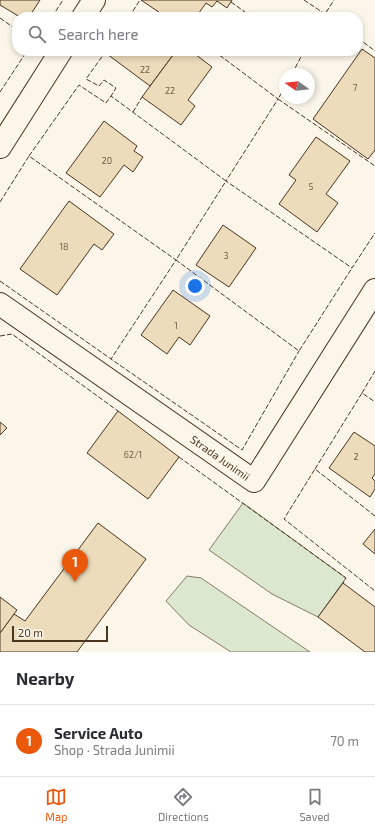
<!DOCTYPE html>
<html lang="en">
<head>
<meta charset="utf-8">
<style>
  :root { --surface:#fff; --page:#f2f2f3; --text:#2b2b33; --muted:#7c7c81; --line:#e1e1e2; --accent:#ea580c }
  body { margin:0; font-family:"Exo 2",sans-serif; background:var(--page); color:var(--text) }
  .compass { position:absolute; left:279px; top:68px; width:36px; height:36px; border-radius:50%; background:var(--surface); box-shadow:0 2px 6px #0003; rotate:284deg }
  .scale { position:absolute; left:12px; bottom:10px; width:96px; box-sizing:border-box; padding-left:4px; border:2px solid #4a3520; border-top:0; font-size:11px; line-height:14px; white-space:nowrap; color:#4a3520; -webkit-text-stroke:3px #fbf6e9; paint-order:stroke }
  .you { position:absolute; left:195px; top:286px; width:14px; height:14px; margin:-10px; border:3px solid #fff; border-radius:50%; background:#1a73e8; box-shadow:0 0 0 6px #1a73e833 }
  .badge { display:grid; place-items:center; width:26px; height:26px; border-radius:50%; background:var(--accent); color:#fff; font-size:13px; font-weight:700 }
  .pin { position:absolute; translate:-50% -33px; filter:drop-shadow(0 1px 2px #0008) }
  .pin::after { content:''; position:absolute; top:21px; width:14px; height:12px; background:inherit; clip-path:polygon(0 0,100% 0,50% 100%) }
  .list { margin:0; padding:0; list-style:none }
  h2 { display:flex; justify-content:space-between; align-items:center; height:52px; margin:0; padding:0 16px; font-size:17px }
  h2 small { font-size:13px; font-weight:400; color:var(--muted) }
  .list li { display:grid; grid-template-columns:26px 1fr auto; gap:12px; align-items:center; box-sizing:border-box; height:72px; padding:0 16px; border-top:1px solid var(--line) }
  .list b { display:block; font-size:15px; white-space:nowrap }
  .list p { margin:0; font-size:13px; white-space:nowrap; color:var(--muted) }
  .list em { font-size:13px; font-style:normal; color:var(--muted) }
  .icon { flex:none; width:22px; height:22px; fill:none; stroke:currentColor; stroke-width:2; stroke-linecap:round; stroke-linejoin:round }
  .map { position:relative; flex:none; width:375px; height:652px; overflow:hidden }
  .search { position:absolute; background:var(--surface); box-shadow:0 2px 6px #0003; left:12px; right:12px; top:12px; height:44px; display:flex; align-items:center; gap:10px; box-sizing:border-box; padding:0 14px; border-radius:16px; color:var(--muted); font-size:15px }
  .sheet { height:124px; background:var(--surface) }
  nav { display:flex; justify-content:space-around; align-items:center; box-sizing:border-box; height:56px; border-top:1px solid var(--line); background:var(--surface); font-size:11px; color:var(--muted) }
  nav a { display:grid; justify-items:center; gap:2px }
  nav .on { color:var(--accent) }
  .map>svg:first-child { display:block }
</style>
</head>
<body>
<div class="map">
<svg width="375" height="652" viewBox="0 0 375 652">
  <rect width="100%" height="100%" fill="#fbf6e9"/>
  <g fill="#dce7d0" stroke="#887966">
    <path d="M243,503L346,578L318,617L272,594L209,550Z"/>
    <path d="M187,576L201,578L310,652H231L189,625L166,601Z"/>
  </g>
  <g fill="#ecdcbc" stroke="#4a3520">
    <path d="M0,0H40L29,17H20L0,5Z"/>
    <path d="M141,0H232L227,8L217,1L212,7L206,3L196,17H166Z"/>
    <path d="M362,49L375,58V150L368,159L313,119Z"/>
    <path d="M110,51H176L150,86L107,54Z"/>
    <path d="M176,51H191L212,67L188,100L195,106L181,125L142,97Z"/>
    <path d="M104,121L137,146L134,151L143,157L133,172L124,165L100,197L66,173Z"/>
    <path d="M316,137L350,161L326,194L338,203L317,232L279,204L296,180L289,175Z"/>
    <path d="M69,201L114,234L102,250L94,244L57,295L20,269Z"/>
    <path d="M223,225L256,248L229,287L196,265Z"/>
    <path d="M173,290L210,316L190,345L179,337L167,354L141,335Z"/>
    <path d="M118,411L179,457L148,499L87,453Z"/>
    <path d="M0,422L7,428L0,435Z"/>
    <path d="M354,432L375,446V474L372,478L375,481V489L370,497L329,468Z"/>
    <path d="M98,523L146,559L77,652H0V633L14,614L25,621Z"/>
    <path d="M375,529V554L363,544Z"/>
    <path d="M343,583L375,607V652H365L318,617Z"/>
    <path d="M0,597L17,610L0,633Z"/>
  </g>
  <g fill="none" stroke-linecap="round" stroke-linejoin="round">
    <g stroke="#4a3520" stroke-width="24">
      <g id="minor">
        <path d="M83,17L94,0"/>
        <path d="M0,147L61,51"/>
        <path d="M0,304L254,481L375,290"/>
      </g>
    </g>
    <use href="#minor" stroke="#fbf6e9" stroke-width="22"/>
    <g stroke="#4a3520" stroke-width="1" stroke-dasharray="5 2" stroke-linecap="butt">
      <path d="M304,0L325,14L323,17"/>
      <path d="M231,2L252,17"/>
      <path d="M52,17L63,0"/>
      <path d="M129,17L140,0"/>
      <path d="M329,17L325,14L334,0"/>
      <path d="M0,18L17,30"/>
      <path d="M358,38L375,51"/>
      <path d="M106,51L86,79L99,86L104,80L116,88L111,96"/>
      <path d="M214,51L278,99L226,181L352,268L375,233"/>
      <path d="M292,74L304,51"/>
      <path d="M285,87L278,99L375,166"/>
      <path d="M0,92L27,51"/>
      <path d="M133,112L142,97"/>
      <path d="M29,156L79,85L106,103L111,96L226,181L176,260L299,351L352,268"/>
      <path d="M0,202L29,156L176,260L111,359L242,450L299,351"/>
      <path d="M0,281L111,359"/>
      <path d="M0,336L12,334L118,411"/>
      <path d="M362,393L375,371"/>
      <path d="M179,457L346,578L343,583"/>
      <path d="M315,469L362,393L375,402"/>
      <path d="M375,516L315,469L284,519L375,591"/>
    </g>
  </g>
  <g text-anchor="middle" stroke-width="3" stroke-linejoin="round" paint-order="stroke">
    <g font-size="9" fill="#725f47">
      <text x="145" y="73">22</text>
      <text x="355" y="91">7</text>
      <text x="170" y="94">22</text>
      <text x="107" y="164">20</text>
      <text x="311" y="190">5</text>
      <text x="64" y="250">18</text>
      <text x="226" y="259">3</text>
      <text x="176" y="329">1</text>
      <text x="133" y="458">62/1</text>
      <text x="356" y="460">2</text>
    </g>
    <g font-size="11" fill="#4a3520" stroke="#fbf6e9">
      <text transform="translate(220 458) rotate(35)" y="4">Strada Junimii</text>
    </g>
  </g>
</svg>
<svg class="compass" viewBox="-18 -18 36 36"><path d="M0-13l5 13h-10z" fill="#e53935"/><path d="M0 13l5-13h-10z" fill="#7c7c81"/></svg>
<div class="scale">20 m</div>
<div class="you"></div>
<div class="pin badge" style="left:75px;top:582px">1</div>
<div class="search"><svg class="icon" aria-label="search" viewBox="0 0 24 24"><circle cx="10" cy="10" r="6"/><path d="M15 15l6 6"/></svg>Search here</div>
</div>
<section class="sheet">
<h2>Nearby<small></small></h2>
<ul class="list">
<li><span class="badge">1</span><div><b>Service Auto</b><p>Shop · Strada Junimii</p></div><em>70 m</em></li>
</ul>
</section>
<nav>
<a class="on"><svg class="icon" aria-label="map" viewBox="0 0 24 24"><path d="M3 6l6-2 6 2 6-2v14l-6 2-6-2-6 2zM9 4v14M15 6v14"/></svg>Map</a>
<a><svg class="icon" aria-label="directions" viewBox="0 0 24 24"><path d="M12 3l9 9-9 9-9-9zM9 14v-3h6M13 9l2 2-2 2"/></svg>Directions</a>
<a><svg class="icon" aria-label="saved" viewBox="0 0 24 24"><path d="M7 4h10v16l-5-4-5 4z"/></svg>Saved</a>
</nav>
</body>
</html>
